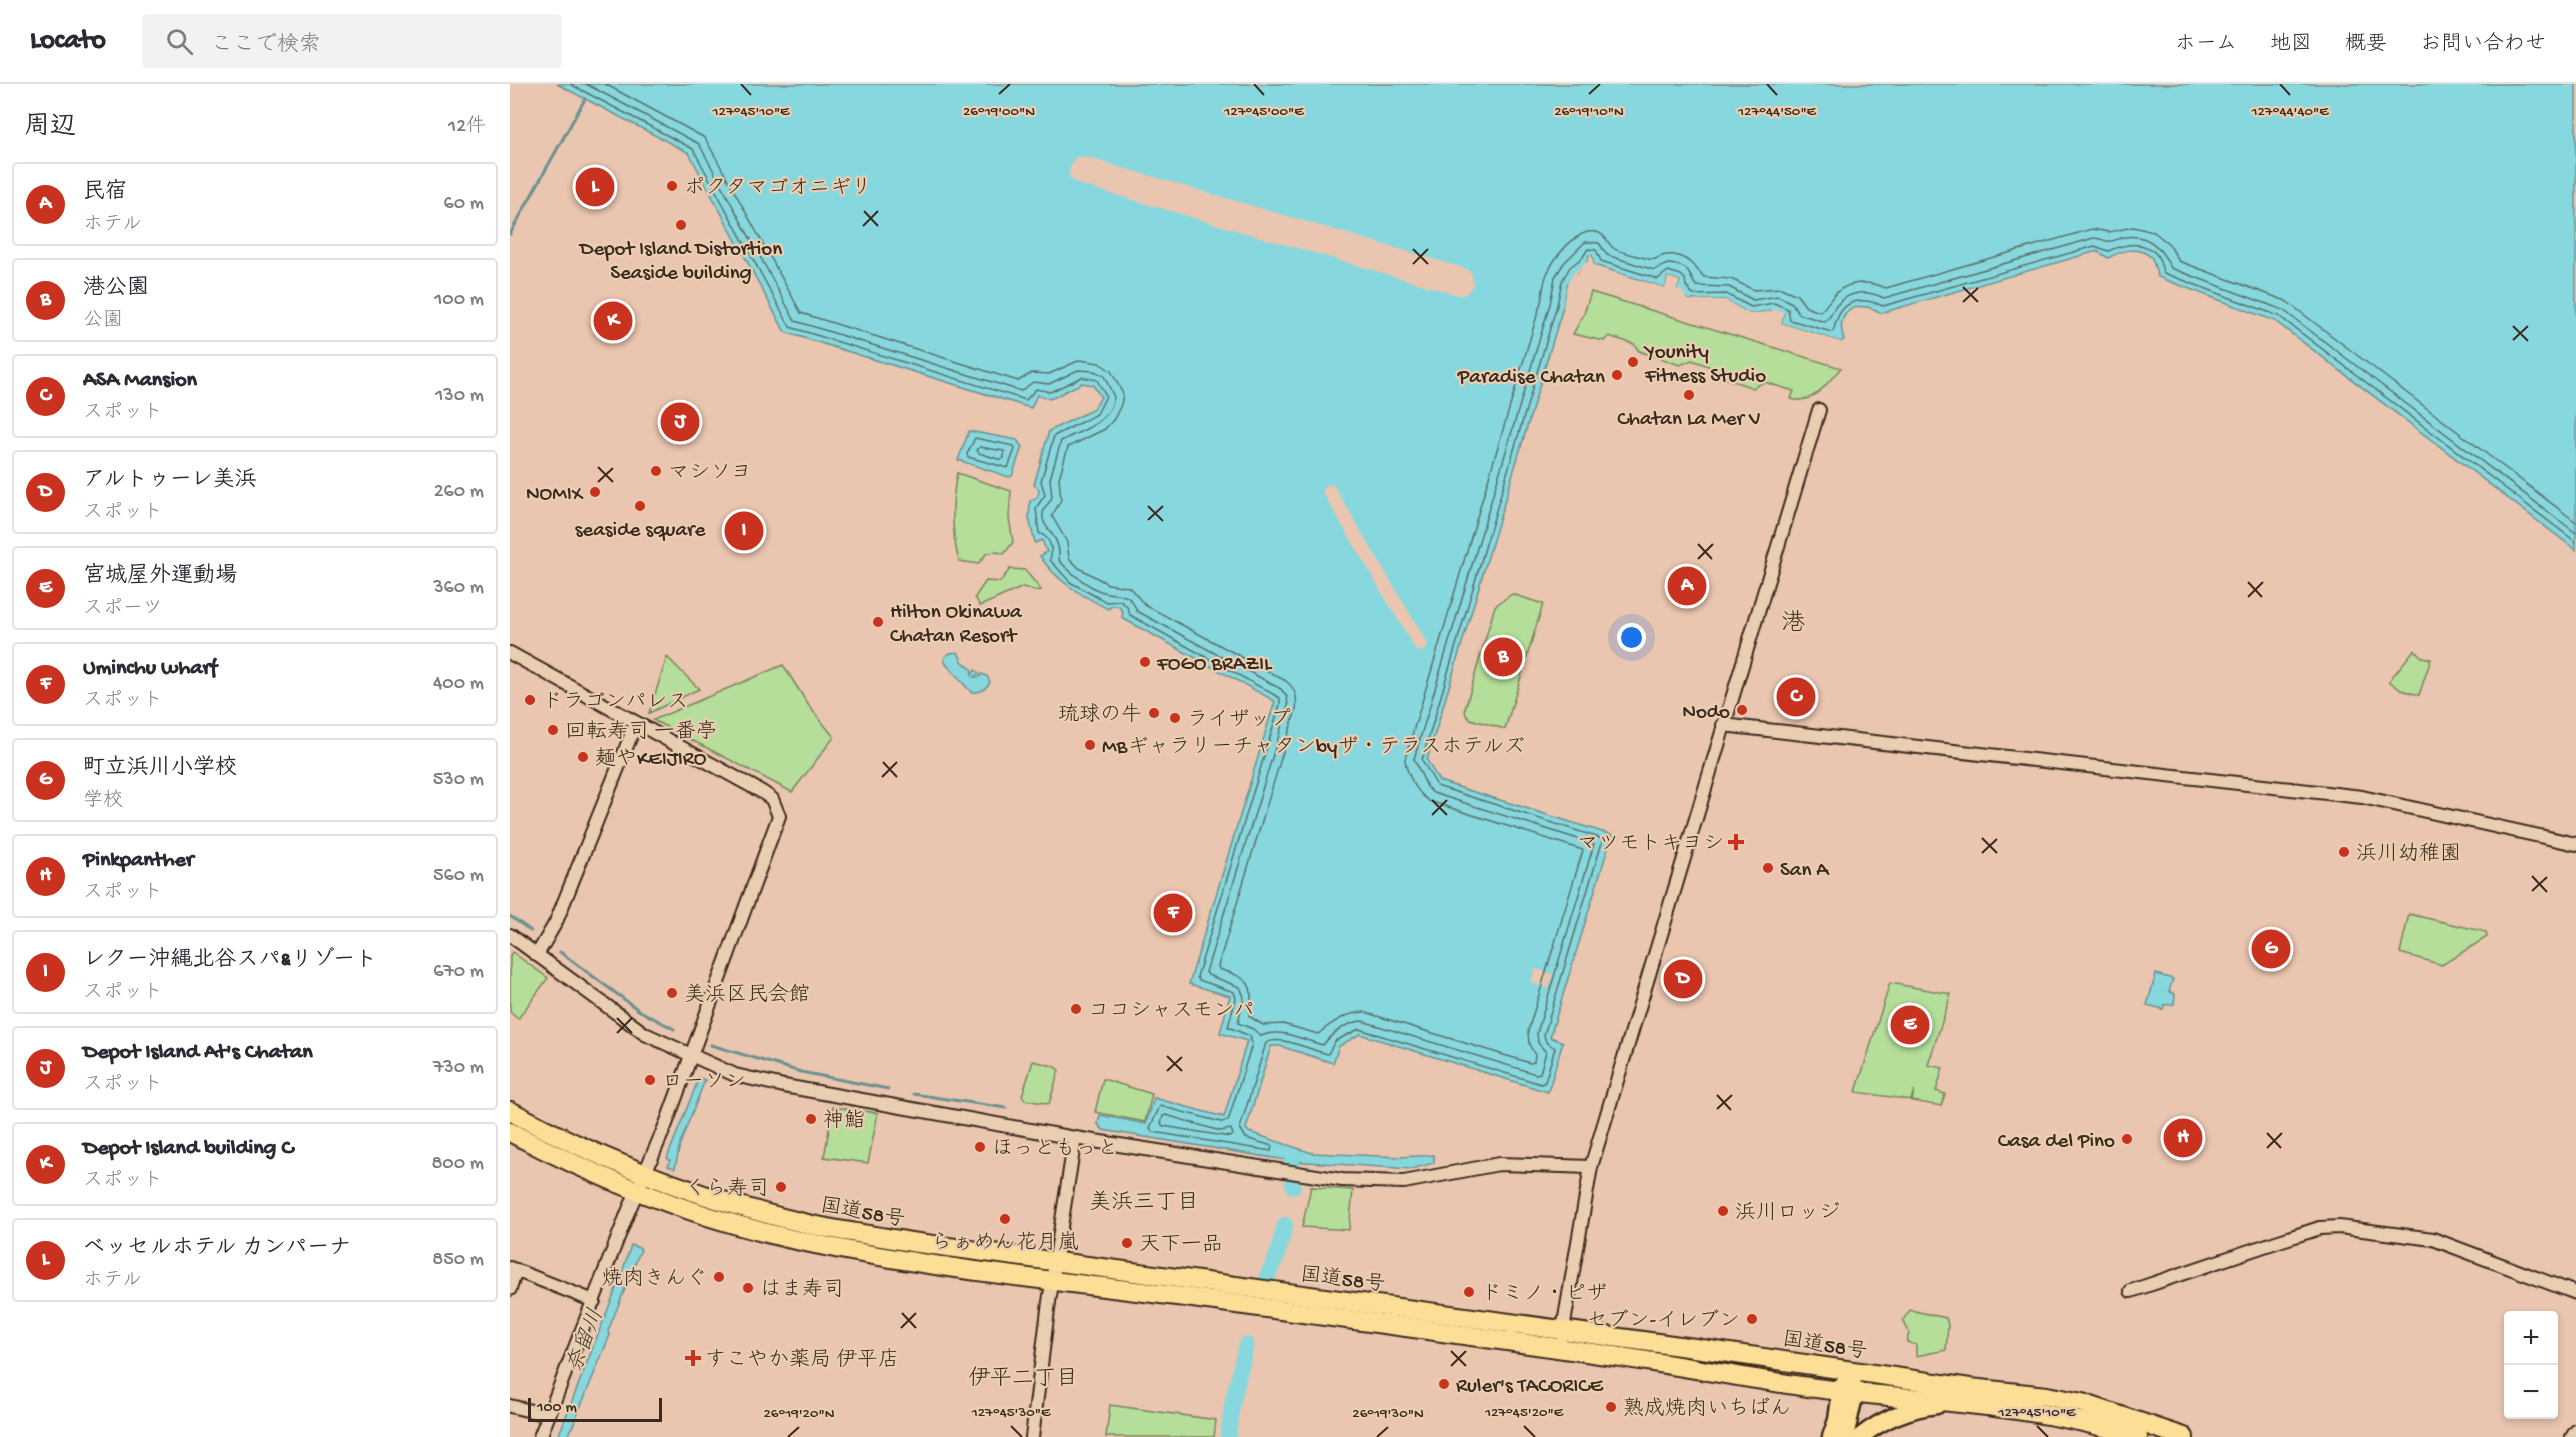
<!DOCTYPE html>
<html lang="ja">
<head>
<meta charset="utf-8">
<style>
  :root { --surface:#fff; --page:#f2f2f3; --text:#2b2b33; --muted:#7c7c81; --line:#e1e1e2; --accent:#c8321e }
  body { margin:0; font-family:"Gochi Hand","Klee One",sans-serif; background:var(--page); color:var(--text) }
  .controls { position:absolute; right:18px; bottom:18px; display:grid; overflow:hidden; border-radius:6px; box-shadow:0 3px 9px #0003 }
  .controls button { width:54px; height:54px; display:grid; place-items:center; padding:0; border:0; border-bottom:2px solid var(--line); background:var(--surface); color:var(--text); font:30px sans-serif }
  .scale { position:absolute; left:18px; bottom:15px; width:134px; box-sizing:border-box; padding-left:6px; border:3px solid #3b2a1e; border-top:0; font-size:16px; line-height:21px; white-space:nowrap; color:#3b2a1e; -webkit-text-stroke:4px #eaceb1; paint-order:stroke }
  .you { position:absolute; left:1122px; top:554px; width:21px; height:21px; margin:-15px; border:4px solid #fff; border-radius:50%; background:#1a73e8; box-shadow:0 0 0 9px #1a73e833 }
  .badge { display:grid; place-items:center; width:39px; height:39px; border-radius:50%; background:var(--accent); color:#fff; font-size:20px; font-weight:700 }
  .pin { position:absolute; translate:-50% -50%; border:3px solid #fff; box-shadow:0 2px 6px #0006 }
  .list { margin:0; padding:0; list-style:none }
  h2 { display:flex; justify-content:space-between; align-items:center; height:78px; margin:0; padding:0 24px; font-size:26px }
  h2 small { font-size:20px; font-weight:400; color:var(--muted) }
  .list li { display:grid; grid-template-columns:39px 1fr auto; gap:18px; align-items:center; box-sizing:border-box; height:84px; margin:0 12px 12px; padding:0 12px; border:2px solid var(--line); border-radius:6px }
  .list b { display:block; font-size:22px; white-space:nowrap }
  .list p { margin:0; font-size:20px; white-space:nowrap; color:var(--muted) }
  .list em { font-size:20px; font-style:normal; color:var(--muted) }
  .icon { flex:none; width:33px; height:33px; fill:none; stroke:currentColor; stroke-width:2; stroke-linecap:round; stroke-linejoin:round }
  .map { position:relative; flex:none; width:2066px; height:1353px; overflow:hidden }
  header { display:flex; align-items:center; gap:36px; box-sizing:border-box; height:84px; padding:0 30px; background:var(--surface); border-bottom:2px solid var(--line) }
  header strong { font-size:28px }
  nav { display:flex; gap:33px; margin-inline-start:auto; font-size:21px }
  .search { width:420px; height:54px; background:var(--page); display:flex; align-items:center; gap:15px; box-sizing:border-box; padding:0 21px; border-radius:6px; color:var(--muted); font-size:22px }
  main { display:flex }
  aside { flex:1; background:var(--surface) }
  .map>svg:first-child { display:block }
</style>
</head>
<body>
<header>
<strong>Locato</strong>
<div class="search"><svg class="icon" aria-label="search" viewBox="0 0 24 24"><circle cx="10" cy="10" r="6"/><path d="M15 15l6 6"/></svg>ここで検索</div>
<nav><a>ホーム</a><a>地図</a><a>概要</a><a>お問い合わせ</a></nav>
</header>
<main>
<aside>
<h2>周辺<small>12件</small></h2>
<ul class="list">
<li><span class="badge">A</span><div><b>民宿</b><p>ホテル</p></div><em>60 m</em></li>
<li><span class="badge">B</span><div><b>港公園</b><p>公園</p></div><em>100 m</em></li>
<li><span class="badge">C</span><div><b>ASA Mansion</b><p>スポット</p></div><em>130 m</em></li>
<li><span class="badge">D</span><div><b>アルトゥーレ美浜</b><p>スポット</p></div><em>260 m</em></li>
<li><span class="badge">E</span><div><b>宮城屋外運動場</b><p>スポーツ</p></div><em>360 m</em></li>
<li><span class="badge">F</span><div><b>Uminchu wharf</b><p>スポット</p></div><em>400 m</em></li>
<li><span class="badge">G</span><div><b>町立浜川小学校</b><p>学校</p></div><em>530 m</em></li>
<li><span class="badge">H</span><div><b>Pinkpanther</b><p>スポット</p></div><em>560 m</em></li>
<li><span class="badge">I</span><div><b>レクー沖縄北谷スパ&amp;リゾート</b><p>スポット</p></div><em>670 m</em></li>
<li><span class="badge">J</span><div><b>Depot Island At's Chatan</b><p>スポット</p></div><em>730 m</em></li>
<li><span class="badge">K</span><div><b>Depot Island building C</b><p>スポット</p></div><em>800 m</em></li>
<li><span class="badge">L</span><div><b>ベッセルホテル カンパーナ</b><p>ホテル</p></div><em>850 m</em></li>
</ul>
</aside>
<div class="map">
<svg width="2066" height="1353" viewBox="0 0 2066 1353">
  <rect width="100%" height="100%" fill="#eac5af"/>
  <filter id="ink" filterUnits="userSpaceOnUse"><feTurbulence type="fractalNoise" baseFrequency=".0167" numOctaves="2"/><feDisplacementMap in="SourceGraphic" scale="12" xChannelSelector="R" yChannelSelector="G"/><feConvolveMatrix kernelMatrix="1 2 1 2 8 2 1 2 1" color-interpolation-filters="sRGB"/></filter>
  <g filter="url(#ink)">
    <g fill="#b5de9a" stroke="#78845c" stroke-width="1.5">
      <path d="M1081,208L1331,284C1316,299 1305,321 1281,315L1284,307L1254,298L1243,304L1211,293L1209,286L1182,276L1170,281L1129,267L1124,260L1099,252L1094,257L1063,250L1074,230Z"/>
      <path d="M447,389L501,407L499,434L503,458L494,470L487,468L477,469L468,480L449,477C441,447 441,419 447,389Z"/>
      <path d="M500,485L515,486L531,506L527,507L513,503L470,522L465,513L476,497L490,498Z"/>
      <path d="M1002,510L1033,520L995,645L960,635L956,631L955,625L985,522Z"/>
      <path d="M1904,566L1912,573L1921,575L1909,611L1891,606L1879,597Z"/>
      <path d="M157,573L189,605L139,629Z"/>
      <path d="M273,581L299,622L324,653L282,708L143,636Z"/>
      <path d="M1899,830L1976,848L1977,853L1932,881L1890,869Z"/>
      <path d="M2,868L38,894L8,935L0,928V872Z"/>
      <path d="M1380,899L1441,910L1418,981L1433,984L1426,1007L1435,1010L1431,1022L1402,1017L1404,1006L1401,1016L1346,1008Z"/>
      <path d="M523,977L543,982L549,986L539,1020L515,1016L512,1012Z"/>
      <path d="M593,995L642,1010L635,1038L585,1028Z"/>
      <path d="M323,1023L368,1029L358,1079L314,1073Z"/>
      <path d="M801,1103L843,1106L839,1146L792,1143Z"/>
      <path d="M1400,1226L1436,1234L1438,1241L1436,1266L1406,1272V1261L1397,1258L1399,1248L1393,1236Z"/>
      <path d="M600,1321L706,1336L704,1353H596Z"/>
    </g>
    <g fill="#87d8de" stroke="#699291" stroke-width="1.5">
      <path d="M47,0H2066V466L1765,237L1648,193L1642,174C1628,161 1613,166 1598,174L1587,167L1371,229C1348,213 1323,229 1334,255L1331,258L1271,239L1274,229L1260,227L1240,230L1215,216H1177L1167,205L1170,197L1158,193L1155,204L1084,181L1082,171H1079L1078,177L1057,200L1053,223L917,676L929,697L1102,751L1040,953L1053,958L1038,1008L850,950L829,962L823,979L770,962H761L736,1045L739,1048L802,1069L891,1073L924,1071V1079L901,1085L782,1077L593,1046L588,1040L590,1031L636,1040L644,1014L714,1033L737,957L710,949L720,912L679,900L765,617L612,534L613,527L608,522H602L598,525C570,510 548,499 530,472L537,468L532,456L525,459L519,434L520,417C527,416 529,412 529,405L524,401L539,347L584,325L591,313L583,301L572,299L540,315L527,311L521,324L275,248L179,69Z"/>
      <path d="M459,347L507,356L512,363L502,392L499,393L448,376Z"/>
      <path d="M448,568L452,577L461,585L462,591L465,586L469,589L464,593H469L472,590L477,592L480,598C475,606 470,609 461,608L436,580L434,574L440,569Z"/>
      <path d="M1646,890L1663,895L1659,907L1665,910L1664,920L1654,921L1653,925L1637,921Z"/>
      <path d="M189,994L195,996L170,1060L165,1084L158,1082L160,1076L157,1074Z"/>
      <path d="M121,1161L131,1165L98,1247L100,1251L58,1353H48L112,1189Z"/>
    </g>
    <g fill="#eac5af">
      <path d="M566,73H576L957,185L962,190L963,201L955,211H948L568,100L559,93L560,83Z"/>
      <path d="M1081,169L1084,182L1155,204L1158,193L1170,197L1167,205L1172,207L1177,216H1215L1240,230L1262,227L1263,225L1274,228L1271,239L1331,258V261L1269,242L1268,239L1270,230L1265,229L1240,233L1214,219H1177L1165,207L1166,199L1160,197L1158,205L1154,207L1083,184L1080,179L1067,189L1060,201L1056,224L1053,223L1057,200L1065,187L1078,177Z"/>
      <path d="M823,400L918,560L914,567L907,568L812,407L816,402Z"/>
      <path d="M1025,885L1043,890L1039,904L1021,899Z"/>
    </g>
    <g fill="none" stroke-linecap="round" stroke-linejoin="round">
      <g stroke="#59706b" stroke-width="1.5">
        <path d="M60,0L183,65L280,243L516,316L526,305L540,308L572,293L587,296L596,312L587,330L544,352L531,397L535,411L526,424L529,449C541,454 543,465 540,476L560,498L596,518L611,517L618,524L620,531L770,614V620L687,893L689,896L724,908L726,914L718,943L740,952L742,960L718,1037L711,1038L650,1022L640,1044L643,1048L761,1067L762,1062L736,1054L730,1044L756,959C769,950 803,967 818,970L825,957L849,945L1031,1000L1035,998L1045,964L1036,958L1034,951L1093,755L927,702L912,676L1047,221L1052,197L1060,183L1072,174L1078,165L1086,166L1091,177L1148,195L1158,187L1171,191L1175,195L1176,202L1183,211L1216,210L1241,223L1264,219L1278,225L1280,236L1322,248C1326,244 1324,241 1327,235C1336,213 1355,214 1373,222L1585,162L1598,167C1614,160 1634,155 1647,171C1651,177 1651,183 1654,189L1769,232L2066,458"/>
        <path d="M76,0L189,60L285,237L511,307L523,298L539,300L568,286L584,287L594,292L604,313C600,340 571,346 551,357L540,395L542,413C540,419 534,423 533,429C530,445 552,450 549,476C558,487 583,507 597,509C614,512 619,508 627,527L771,605L777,613L778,622L696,888L698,891L730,903L734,913L728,939L743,945L751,952C771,943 792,956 813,961C821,950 837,938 852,937L1026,990L1030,989L1036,968L1028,959L1027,949L1084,760L923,709L917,703L904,675L1040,220L1045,193L1054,179L1075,158L1089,159L1097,171L1144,186L1158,180C1180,181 1177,188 1186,202L1219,203L1243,216L1268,212L1282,219L1289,230L1315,238C1320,234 1322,228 1326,222C1339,206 1357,206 1374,214L1584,154C1590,154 1592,156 1597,157C1602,159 1610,153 1615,153C1640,150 1651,164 1661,184L1773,226L2066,449"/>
        <path d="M95,0L195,54L291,229L508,297L522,289L539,290L570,276L589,279L601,287L613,310L611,321L604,335L595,345L558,363L549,394L551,416L542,432L557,458L559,474L569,484L598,500L619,503L635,521L776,597C785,604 788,613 786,625L708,882L709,885C742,895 744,900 739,932L753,941L773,940L808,950C820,940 837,928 854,928L1020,979L1024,978L1025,971L1019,960L1018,947L1073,766L919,717C907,709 896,689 895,675L1031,218C1033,209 1033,199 1037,190C1044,174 1067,143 1087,148C1096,151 1097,158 1103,164C1108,168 1132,173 1139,175C1145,177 1146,174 1152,172C1171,166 1184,181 1194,193L1221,195L1244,206L1271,204L1287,211L1296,223L1310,228C1316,223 1320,215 1326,209C1340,196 1360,197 1376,204L1582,145L1599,148L1623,143L1644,148L1659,160L1669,177L1776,217L2066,438"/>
        <path d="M465,354L504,362L505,365L498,384L458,373L457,370Z"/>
        <path d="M470,363L494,367V374L491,376L469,369L467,366Z"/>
        <path d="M656,1031L710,1047L721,1045L723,1051L720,1053L653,1042L651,1039L653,1032Z"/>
      </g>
      <g stroke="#699291" stroke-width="3">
        <path d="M0,150L75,15"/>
        <path d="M0,832L21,847"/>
        <path d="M50,868L130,927L164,945"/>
        <path d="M201,961L291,988L378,1005"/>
        <path d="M404,1010L496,1024"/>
      </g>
      <g stroke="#87d8de" stroke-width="16">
        <path d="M782,1077L783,1102"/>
        <path d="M757,1193L767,1172L775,1141"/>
        <path d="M718,1353L722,1321L736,1261"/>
      </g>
      <g stroke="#3b2a1e" stroke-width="16">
        <g id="minor">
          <path d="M0,569L252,708L262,715L269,732L156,1040L118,1128L30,1353"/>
          <path d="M1213,641L1852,713L2066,760"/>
          <path d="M0,851L135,950L225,991L274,1002L565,1054L832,1096L894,1098L989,1080L1081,1083"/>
          <path d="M27,871L46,838L126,639"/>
          <path d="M0,1184L84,1217"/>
          <path d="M0,1205L6,1186"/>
          <path d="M1621,1207L1769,1157L1810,1144L1829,1143L1923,1155L2066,1209"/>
          <path d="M1052,1251L1081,1083L1309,326"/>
          <path d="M0,1322L38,1331"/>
          <path d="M522,1353L539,1218L565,1054"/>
          <path d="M2062,1353L2066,1347"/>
        </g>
      </g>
      <g stroke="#3b2a1e" stroke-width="21">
        <g id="major">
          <path d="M1321,1353L1327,1336L1331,1306L1340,1287"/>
          <path d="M1335,1353L1345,1308L1342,1297"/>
          <path d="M1350,1353C1373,1335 1399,1324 1427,1321"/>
        </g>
      </g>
      <g stroke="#3b2a1e" stroke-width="22">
        <g id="highway">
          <path d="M0,1027C96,1079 196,1117 302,1141C335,1148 369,1152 401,1158L1192,1265L1460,1304L1537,1312L1572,1319L1674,1353"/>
          <path d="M0,1048C95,1098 199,1139 305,1160C441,1188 581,1200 719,1219C840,1235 962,1252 1083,1269C1158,1279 1232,1294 1306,1304C1414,1318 1524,1319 1628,1353"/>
        </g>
      </g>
      <use href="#minor" stroke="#eaceb1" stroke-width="12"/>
      <use href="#major" stroke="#fdde96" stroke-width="16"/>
      <use href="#highway" stroke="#fdde96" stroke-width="18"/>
    </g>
  </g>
  <path fill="none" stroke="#3b2a1e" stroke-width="2" d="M231,0L241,11M744,0L754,11M1257,0L1267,11M1770,0L1780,11M489,10L500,0M1079,10L1090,0M354,127L368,142M353,142L368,127M903,165L918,180M903,180L918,165M1453,203L1468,218M1453,218L1468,204M2003,242L2018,257M2003,256L2018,242M88,383L103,398M88,398L103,384M638,422L653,437M638,436L653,422M1188,460L1202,475M1188,475L1203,460M1738,498L1752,513M1738,513L1753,498M373,678L387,693M372,693L387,678M922,716L937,731M922,731L937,716M1472,754L1487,769M1472,769L1487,755M2022,792L2037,808M2022,807L2037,793M107,934L122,949M107,949L122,934M657,972L672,987M657,987L672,973M1207,1011L1221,1026M1207,1025L1222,1011M1757,1049L1771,1064M1757,1064L1772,1049M392,1229L406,1244M391,1244L406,1229M941,1267L956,1282M941,1282L956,1267M501,1342L512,1353M1014,1342L1025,1353M1527,1342L1538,1353M278,1353L289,1343M867,1353L878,1343"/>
  <g fill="#c8321e" stroke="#eaceb1" stroke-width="2">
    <circle cx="162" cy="102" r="6"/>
    <circle cx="171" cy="141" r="6"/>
    <circle cx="1123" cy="278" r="6"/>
    <circle cx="1107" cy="291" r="6"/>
    <circle cx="1179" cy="311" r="6"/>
    <circle cx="146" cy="387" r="6"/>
    <circle cx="85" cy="408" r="6"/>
    <circle cx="130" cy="422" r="6"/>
    <circle cx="368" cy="538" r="6"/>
    <circle cx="635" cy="578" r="6"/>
    <circle cx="20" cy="616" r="6"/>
    <circle cx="1232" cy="626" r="6"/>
    <circle cx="644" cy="629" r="6"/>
    <circle cx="665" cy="634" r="6"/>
    <circle cx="43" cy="646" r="6"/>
    <circle cx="580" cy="661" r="6"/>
    <circle cx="73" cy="673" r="6"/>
    <path d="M1223 749h6v6h6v6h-6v6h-6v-6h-6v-6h6z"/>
    <circle cx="1834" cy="768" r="6"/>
    <circle cx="1258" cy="784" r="6"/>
    <circle cx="162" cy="909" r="6"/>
    <circle cx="566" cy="925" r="6"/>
    <circle cx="140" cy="996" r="6"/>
    <circle cx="301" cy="1035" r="6"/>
    <circle cx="1617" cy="1055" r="6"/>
    <circle cx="470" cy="1063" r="6"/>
    <circle cx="271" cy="1103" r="6"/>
    <circle cx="1213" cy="1127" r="6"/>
    <circle cx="495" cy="1135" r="6"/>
    <circle cx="617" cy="1159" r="6"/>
    <circle cx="209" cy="1193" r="6"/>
    <circle cx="238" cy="1204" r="6"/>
    <circle cx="959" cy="1208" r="6"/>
    <circle cx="1242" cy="1235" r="6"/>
    <path d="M180 1265h6v6h6v6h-6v6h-6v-6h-6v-6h6z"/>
    <circle cx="934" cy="1300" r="6"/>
    <circle cx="1101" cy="1323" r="6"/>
  </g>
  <g text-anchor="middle" stroke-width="4.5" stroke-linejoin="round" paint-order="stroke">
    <g font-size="21" fill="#3b2a1e" stroke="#eaceb1" text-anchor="start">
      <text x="174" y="109">ポクタマゴオニギリ</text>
      <text x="171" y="170" text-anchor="middle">Depot Island Distortion<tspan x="171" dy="24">Seaside building</tspan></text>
      <text x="1135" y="273">Younity<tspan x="1135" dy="24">Fitness Studio</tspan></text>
      <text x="1095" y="298" text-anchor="end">Paradise Chatan</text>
      <text x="1179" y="340" text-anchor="middle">Chatan La Mer V</text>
      <text x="158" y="394">マシソヨ</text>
      <text x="73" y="415" text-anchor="end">NOMIX</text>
      <text x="130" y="451" text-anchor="middle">seaside square</text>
      <text x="380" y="533">Hilton Okinawa<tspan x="380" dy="24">Chatan Resort</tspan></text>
      <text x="647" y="585">FOGO BRAZIL</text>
      <text x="32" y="623">ドラゴンパレス</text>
      <text x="1220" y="633" text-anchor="end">Nodo</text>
      <text x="632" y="636" text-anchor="end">琉球の牛</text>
      <text x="677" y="641">ライザップ</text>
      <text x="55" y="653">回転寿司 一番亭</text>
      <text x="592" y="668">MBギャラリーチャタンbyザ・テラスホテルズ</text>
      <text x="85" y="680">麺やKEIJIRO</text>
      <text x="1214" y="765" text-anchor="end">マツモトキヨシ</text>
      <text x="1846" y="775">浜川幼稚園</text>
      <text x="1270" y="791">San A</text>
      <text x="174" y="916">美浜区民会館</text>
      <text x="578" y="932">ココシャスモンパ</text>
      <text x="152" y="1003">ローソン</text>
      <text x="313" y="1042">神鮨</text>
      <text x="1605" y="1062" text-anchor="end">Casa del Pino</text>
      <text x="482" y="1070">ほっともっと</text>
      <text x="259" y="1110" text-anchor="end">くら寿司</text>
      <text x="1225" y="1134">浜川ロッジ</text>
      <text x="495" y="1164" text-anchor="middle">らぁめん花月嵐</text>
      <text x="629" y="1166">天下一品</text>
      <text x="197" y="1200" text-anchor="end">焼肉きんぐ</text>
      <text x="250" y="1211">はま寿司</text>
      <text x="971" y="1215">ドミノ・ピザ</text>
      <text x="1230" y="1242" text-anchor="end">セブン-イレブン</text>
      <text x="195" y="1281">すこやか薬局 伊平店</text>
      <text x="946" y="1307">Ruler's TACORICE</text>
      <text x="1113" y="1330">熟成焼肉いちばん</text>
    </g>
    <g font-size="21" fill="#3b2a1e" stroke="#eaceb1">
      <text transform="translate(353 1127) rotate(10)" y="7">国道58号</text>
      <text transform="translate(833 1194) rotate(7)" y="7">国道58号</text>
      <text transform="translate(1315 1260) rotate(9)" y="7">国道58号</text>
    </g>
    <g font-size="22" fill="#3b2a1e" stroke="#eaceb1">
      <text x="634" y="1124">美浜三丁目</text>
      <text x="513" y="1300">伊平二丁目</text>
    </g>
    <g font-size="22" font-style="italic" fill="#433b31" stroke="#eaceb1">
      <text transform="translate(73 1256) rotate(-69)" y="8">奈留川</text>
    </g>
    <g font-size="24" fill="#3b2a1e" stroke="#eaceb1">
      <text x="1283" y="545">港</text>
    </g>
  </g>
  <g font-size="15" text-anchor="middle" fill="#3b2a1e" stroke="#eaceb1" stroke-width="4.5" stroke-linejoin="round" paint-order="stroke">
    <text x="489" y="31">26°19'00"N</text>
    <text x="1079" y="31">26°19'10"N</text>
    <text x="241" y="31">127°45'10"E</text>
    <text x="754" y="31">127°45'00"E</text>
    <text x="1267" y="31">127°44'50"E</text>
    <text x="1780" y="31">127°44'40"E</text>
    <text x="501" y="1332">127°45'30"E</text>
    <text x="1014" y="1332">127°45'20"E</text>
    <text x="1527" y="1332">127°45'10"E</text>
    <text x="289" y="1333">26°19'20"N</text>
    <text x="878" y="1333">26°19'30"N</text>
  </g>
</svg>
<div class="controls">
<button>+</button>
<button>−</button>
</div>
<div class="scale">100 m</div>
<div class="you"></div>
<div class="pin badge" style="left:1177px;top:502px">A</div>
<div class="pin badge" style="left:993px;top:573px">B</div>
<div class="pin badge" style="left:1286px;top:613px">C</div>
<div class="pin badge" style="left:1173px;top:895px">D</div>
<div class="pin badge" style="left:1400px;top:941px">E</div>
<div class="pin badge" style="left:663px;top:829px">F</div>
<div class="pin badge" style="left:1761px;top:865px">G</div>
<div class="pin badge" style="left:1673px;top:1054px">H</div>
<div class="pin badge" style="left:234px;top:447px">I</div>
<div class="pin badge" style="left:170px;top:338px">J</div>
<div class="pin badge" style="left:103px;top:237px">K</div>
<div class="pin badge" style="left:85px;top:103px">L</div>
</div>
</main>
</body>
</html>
